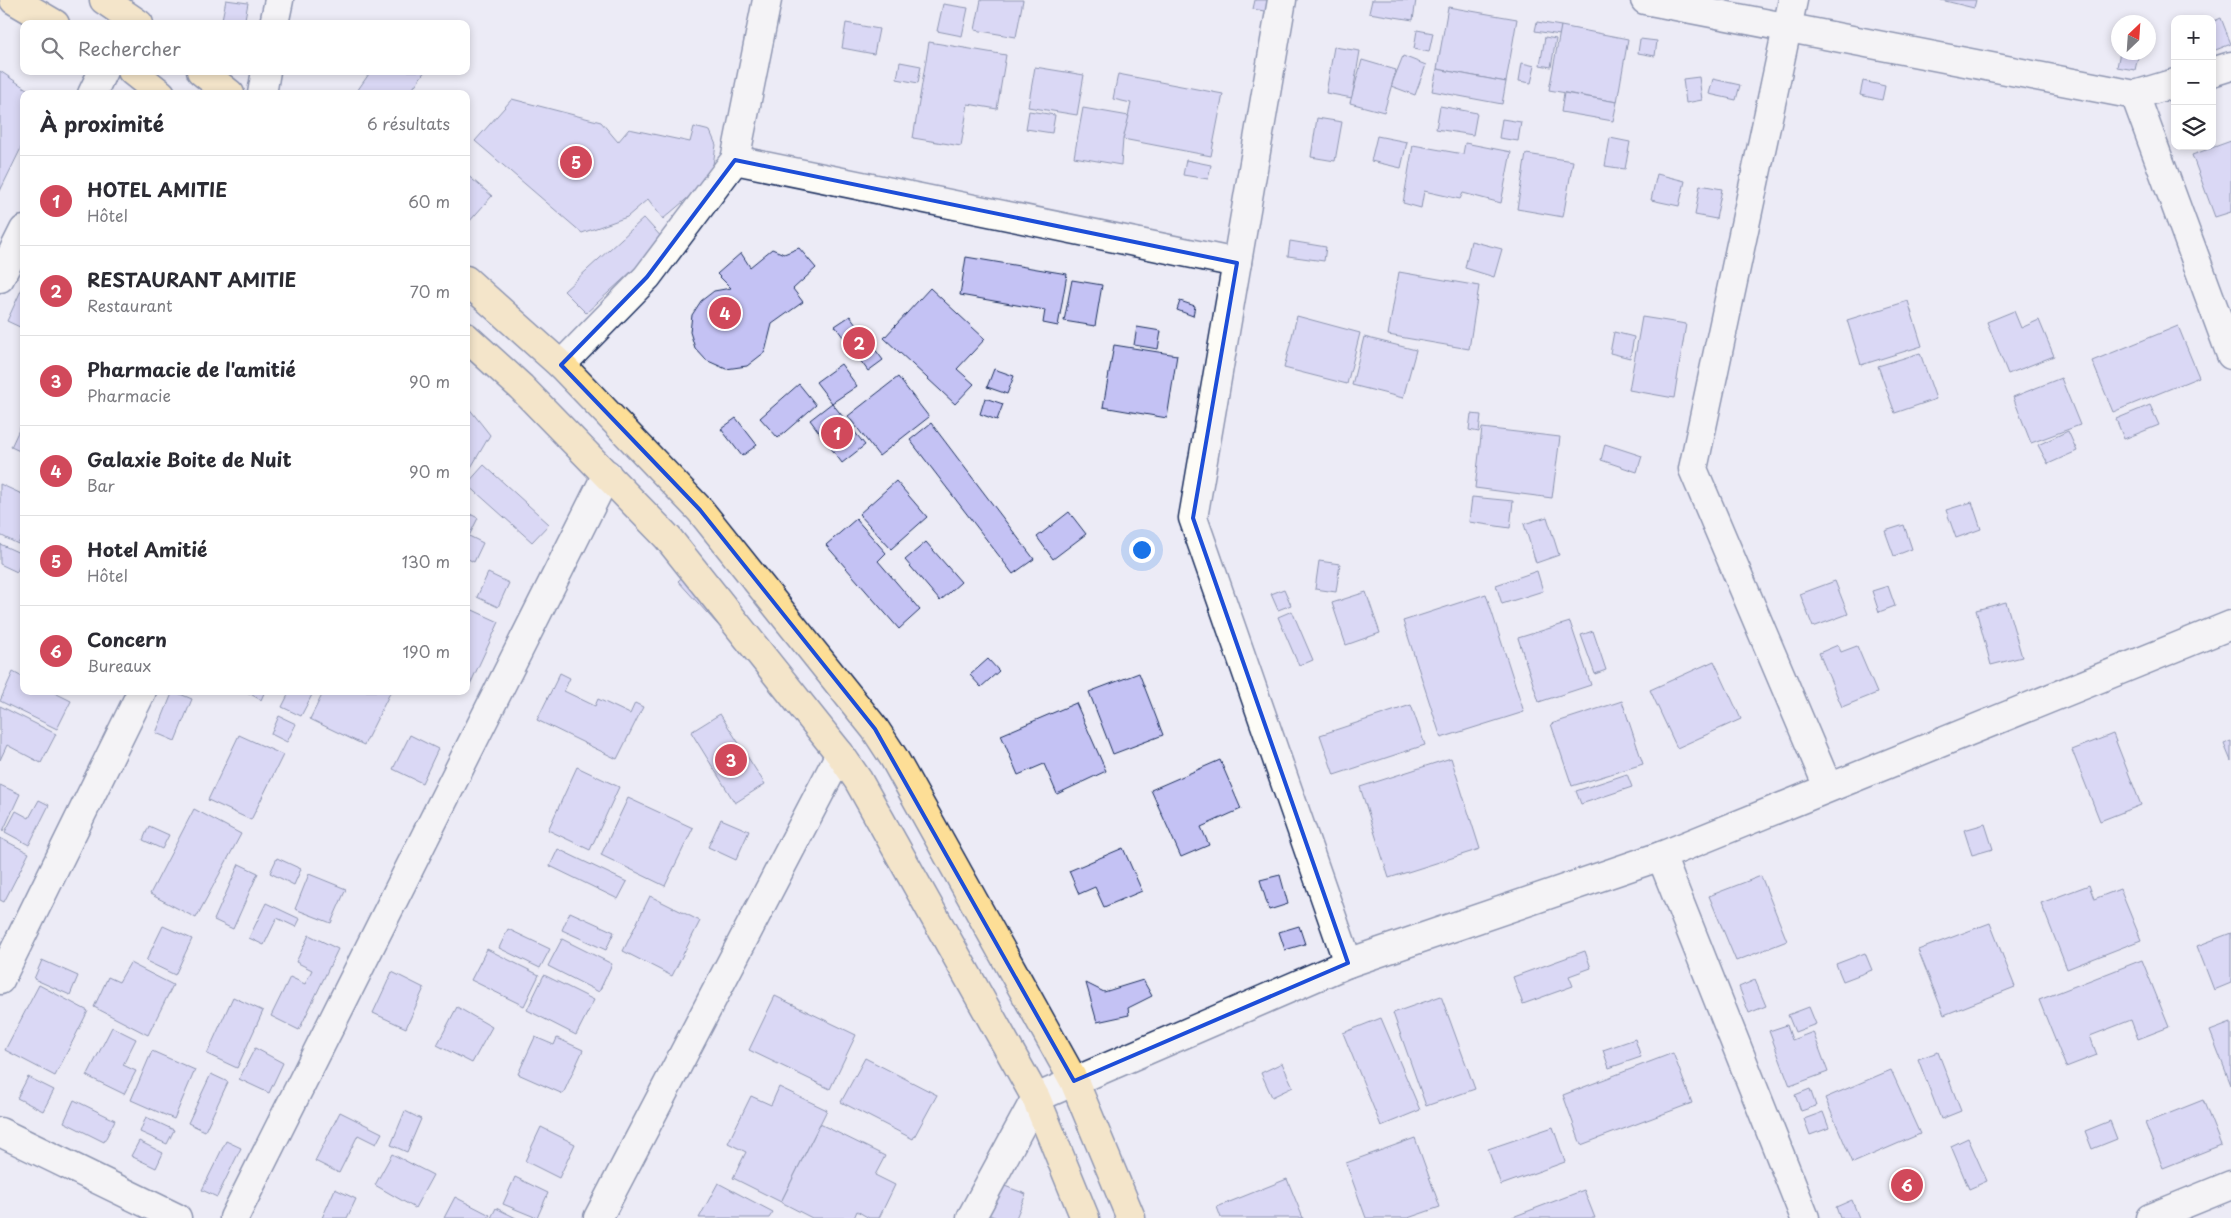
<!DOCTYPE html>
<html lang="fr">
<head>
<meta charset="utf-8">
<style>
  :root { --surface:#fff; --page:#f2f2f3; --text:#2b2b33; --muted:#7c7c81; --line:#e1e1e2; --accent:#d1495b }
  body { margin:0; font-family:"Playpen Sans",sans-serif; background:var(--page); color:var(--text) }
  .controls { position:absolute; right:15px; top:15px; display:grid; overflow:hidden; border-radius:10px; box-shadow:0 2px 8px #0003 }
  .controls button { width:45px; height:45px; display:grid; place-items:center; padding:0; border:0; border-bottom:1px solid var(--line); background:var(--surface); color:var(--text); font:25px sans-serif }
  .compass { position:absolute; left:2111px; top:15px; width:45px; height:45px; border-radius:50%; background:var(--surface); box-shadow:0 2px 8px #0003; rotate:25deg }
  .you { position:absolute; left:1141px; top:549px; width:18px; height:18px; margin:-12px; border:4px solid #fff; border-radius:50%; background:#1a73e8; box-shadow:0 0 0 8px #1a73e833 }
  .badge { display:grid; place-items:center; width:32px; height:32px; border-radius:50%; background:var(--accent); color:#fff; font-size:16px; font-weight:700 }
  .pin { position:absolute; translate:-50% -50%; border:2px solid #fff; box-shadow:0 1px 5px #0006 }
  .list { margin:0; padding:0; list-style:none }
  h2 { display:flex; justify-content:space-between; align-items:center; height:65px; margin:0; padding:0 20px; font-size:21px }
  h2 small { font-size:16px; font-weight:400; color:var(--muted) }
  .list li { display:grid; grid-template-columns:32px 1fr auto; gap:15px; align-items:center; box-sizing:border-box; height:90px; padding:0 20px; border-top:1px solid var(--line) }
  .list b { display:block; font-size:19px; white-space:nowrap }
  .list p { margin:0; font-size:16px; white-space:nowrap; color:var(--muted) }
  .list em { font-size:16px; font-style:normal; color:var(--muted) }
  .icon { flex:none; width:28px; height:28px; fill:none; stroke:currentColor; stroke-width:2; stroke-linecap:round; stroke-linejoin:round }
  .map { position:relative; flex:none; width:2231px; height:1218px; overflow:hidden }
  .search { position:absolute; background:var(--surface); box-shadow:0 2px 8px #0003; left:20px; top:20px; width:450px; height:55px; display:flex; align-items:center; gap:12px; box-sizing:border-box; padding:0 18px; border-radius:10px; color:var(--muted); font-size:19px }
  .panel { position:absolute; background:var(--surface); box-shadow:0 2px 8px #0003; left:20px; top:90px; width:450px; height:605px; border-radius:10px }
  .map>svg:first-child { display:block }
</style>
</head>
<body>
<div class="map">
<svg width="2231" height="1218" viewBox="0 0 2231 1218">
  <rect width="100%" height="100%" fill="#ecebf6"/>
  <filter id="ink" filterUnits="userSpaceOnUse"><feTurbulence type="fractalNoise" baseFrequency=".02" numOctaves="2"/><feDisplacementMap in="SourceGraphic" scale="10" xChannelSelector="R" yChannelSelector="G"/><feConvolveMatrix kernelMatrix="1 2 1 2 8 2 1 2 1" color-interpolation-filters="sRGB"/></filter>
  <g filter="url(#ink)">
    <g fill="#c4c2f4" stroke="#1b2f5e">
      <path d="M226,0L248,3L244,24H221Z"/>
      <path d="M981,0H1023L1016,37L975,30Z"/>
      <path d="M1255,0H1272L1270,12L1253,9Z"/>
      <path d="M1372,0H1416L1413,20L1369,13Z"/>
      <path d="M1941,0H1976L1974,8Z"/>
      <path d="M943,4L968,8L962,36L937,31Z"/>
      <path d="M1448,7L1517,19L1506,82L1437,69Z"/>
      <path d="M2221,18L2231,44L2213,51L2212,22Z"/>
      <path d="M1537,22L1561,26L1560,35L1535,31Z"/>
      <path d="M846,23L879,29L874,54L842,48Z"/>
      <path d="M1561,26L1628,39L1617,102L1549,90Z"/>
      <path d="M1417,30L1433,33L1429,52L1414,49Z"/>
      <path d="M1545,37L1556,39L1551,67L1540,65Z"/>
      <path d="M1640,39L1657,41L1655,56L1638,53Z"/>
      <path d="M929,42L1006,55L997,109L968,104L961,146L913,138Z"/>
      <path d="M1334,47L1360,51L1352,98L1326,93Z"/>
      <path d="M2120,52H2139L2135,70L2117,67Z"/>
      <path d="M1403,56L1426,65L1415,95L1391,86Z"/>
      <path d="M1362,60L1396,70L1384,112L1350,103Z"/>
      <path d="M900,62L921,66L918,83L897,79Z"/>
      <path d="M1522,63L1535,66L1531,83L1519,81Z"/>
      <path d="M1035,67L1084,75L1077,115L1028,107Z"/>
      <path d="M1437,69L1506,82L1502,104L1432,91Z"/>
      <path d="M0,71L34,94H24V142L0,191Z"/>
      <path d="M371,71H425L409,94H355Z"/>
      <path d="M1118,74L1223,94L1211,156L1123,139L1131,103L1113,99Z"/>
      <path d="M1699,77L1702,100L1686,103L1683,79Z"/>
      <path d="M1713,79L1740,85L1736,100L1709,94Z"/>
      <path d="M1863,81L1885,86L1882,100L1860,95Z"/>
      <path d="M1564,93L1617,102L1613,121L1561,112Z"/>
      <path d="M512,99L601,122L618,142L629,129L690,142L694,127L710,131L716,145L711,178L663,219L648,199L627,217L582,233L475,141Z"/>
      <path d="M1440,106L1477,113L1473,135L1436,129Z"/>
      <path d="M1083,108L1129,116L1123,139L1121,165L1074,157Z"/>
      <path d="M1029,111L1055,115L1052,133L1026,129Z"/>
      <path d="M1317,118L1342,122L1335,161L1311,157Z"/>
      <path d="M1502,119L1521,122L1518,141L1499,138Z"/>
      <path d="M1377,136L1407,142L1401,168L1371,161Z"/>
      <path d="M1610,138L1630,142L1625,169L1605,166Z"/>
      <path d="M2231,141V212L2215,217L2192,155Z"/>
      <path d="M1465,143L1511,152L1501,203L1463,193L1460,199L1424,191L1421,208L1403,203L1413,145L1463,154Z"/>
      <path d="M1526,154L1573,161L1563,217L1517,209Z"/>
      <path d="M1186,160L1211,165L1208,179L1183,175Z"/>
      <path d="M466,174L492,196L468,223L466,222Z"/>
      <path d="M1657,174L1685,181L1679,206L1651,200Z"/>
      <path d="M1700,185L1722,189L1716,219L1695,215Z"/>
      <path d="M644,218L665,241L586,313L564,291Z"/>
      <path d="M1290,241L1326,247L1324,261L1288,256Z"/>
      <path d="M1471,241L1502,249L1494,277L1465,268Z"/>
      <path d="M799,248L816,268L793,289L803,302L772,324L765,352L747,366L726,369L706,360L695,348L690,332L692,315L701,301L714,291L731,288L717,274L741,253L750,267L772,249L784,254Z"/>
      <path d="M966,257L1067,274L1058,326L1043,323L1045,310L960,295Z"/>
      <path d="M1399,272L1479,286L1469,349L1388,335Z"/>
      <path d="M1072,280L1102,285L1095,326L1064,321Z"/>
      <path d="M24,284V329L7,321Z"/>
      <path d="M930,288L985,339L957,369L974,384L955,404L884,338Z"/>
      <path d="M1180,301L1195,306L1193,316L1177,310Z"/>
      <path d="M1908,301L1922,346L1861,365L1847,320Z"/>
      <path d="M2014,311L2021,328L2039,320L2054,356L2008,374L1987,322Z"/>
      <path d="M850,316L883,360L868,371L835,326Z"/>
      <path d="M1297,316L1360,333L1347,384L1284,368Z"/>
      <path d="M1642,317L1686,324L1674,398L1629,390Z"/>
      <path d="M2178,326L2199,377L2113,412L2092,361Z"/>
      <path d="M1137,327L1161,331L1158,349L1134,345Z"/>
      <path d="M1614,332L1634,337L1630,358L1610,353Z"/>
      <path d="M1364,337L1416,350L1403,398L1352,385Z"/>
      <path d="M1114,345L1177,355L1167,418L1103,407Z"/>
      <path d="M1920,353L1936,399L1895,413L1878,366Z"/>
      <path d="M841,364L857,386L832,403L816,382Z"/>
      <path d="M994,369L1014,376L1007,394L987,387Z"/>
      <path d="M898,377L929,417L879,456L848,416Z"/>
      <path d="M2061,378L2080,425L2031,443L2013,397Z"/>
      <path d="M799,384L816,405L778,438L760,418Z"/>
      <path d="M985,398L1003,404L997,420L980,414Z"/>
      <path d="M832,403L865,445L842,463L810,420Z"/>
      <path d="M2150,405L2159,425L2124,439L2116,419Z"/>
      <path d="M468,407L490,435L466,476V411Z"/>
      <path d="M1471,414L1481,415L1479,432L1469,430Z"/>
      <path d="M736,418L757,445L742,456L721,429Z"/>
      <path d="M24,419V453L11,447Z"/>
      <path d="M931,423L1034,559L1013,574L910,440Z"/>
      <path d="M1482,428L1560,437L1552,498L1475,488Z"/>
      <path d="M2068,431L2077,451L2048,464L2038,445Z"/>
      <path d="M1605,444L1642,456L1637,472L1601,460Z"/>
      <path d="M484,465L549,524L532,542L467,484Z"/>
      <path d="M896,481L927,517L891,549L859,514Z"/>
      <path d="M0,484L24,495V532L18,544L0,535Z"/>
      <path d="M1472,497L1513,501L1510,528L1469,522Z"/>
      <path d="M1972,502L1981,529L1956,538L1946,510Z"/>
      <path d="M466,512L478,518L469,536L483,543L474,562L466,558Z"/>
      <path d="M1069,512L1086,534L1053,559L1037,537Z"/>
      <path d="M1547,517L1559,555L1536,563L1524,524Z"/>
      <path d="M856,519L886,553L878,561L920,610L899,629L826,545Z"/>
      <path d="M1904,525L1912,549L1894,556L1885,531Z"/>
      <path d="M926,542L961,582L940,601L905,560Z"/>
      <path d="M0,544L24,555L17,572L0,564Z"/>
      <path d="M1319,561L1340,564L1336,592L1315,589Z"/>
      <path d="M1537,571L1543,591L1502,604L1496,585Z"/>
      <path d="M488,573L509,583L498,607L477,597Z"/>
      <path d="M687,573L727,616L718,625L678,581Z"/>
      <path d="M1835,581L1848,614L1813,627L1800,594Z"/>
      <path d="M1888,586L1895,606L1879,612L1872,591Z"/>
      <path d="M1284,589L1291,605L1278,610L1271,594Z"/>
      <path d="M1366,592L1380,633L1346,645L1332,603Z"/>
      <path d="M1486,594L1524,712L1441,738L1403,621Z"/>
      <path d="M2006,602L2022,657L1991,665L1976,610Z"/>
      <path d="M466,607L499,622L467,691H466Z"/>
      <path d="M1292,611L1313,660L1299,666L1278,617Z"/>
      <path d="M1570,622L1591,685L1539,702L1518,638Z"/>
      <path d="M1593,631L1606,670L1595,674L1581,635Z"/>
      <path d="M1838,645L1841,652L1857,646L1877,693L1842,707L1819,653Z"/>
      <path d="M988,659L999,671L981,687L970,675Z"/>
      <path d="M1714,661L1741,719L1677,748L1650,690Z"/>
      <path d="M13,672L24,678V691H51L71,701L57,729L0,701Z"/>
      <path d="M560,673L570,678L564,691L595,706L598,699L630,714L635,703L643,707L617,759L537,720Z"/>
      <path d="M1139,673L1163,735L1113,754L1089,692Z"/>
      <path d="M173,691L192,699L175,741L156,733Z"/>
      <path d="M245,691H265L261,700Z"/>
      <path d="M285,691H314L301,716L282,707L289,693Z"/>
      <path d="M324,691H391L364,745L310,719Z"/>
      <path d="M1622,701L1643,764L1572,786L1551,724Z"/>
      <path d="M1076,703L1106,771L1057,794L1044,764L1018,775L1001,735Z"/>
      <path d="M1411,705L1425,745L1334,775L1320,735Z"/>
      <path d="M0,706L56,734L41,763L7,745L0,760Z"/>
      <path d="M720,714L765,784L735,803L691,732Z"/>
      <path d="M279,716L296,724L287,742L271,734Z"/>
      <path d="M2113,734L2141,805L2100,821L2072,750Z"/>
      <path d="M239,735L283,755L251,820L208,800Z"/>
      <path d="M410,735L438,749L422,783L393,769Z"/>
      <path d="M2231,741V761L2224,744Z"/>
      <path d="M1451,758L1480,849L1389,878L1360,787Z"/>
      <path d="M1220,760L1241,809L1201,827L1209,845L1181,857L1151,790Z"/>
      <path d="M577,767L619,787L590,850L548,830Z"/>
      <path d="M1627,774L1632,787L1581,804L1576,791Z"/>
      <path d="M0,785L20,794L3,831L0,830Z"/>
      <path d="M628,798L693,828L665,886L601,855Z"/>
      <path d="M39,800L49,805L29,845L5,832L16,811L29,818Z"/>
      <path d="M194,809L241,834L196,918L150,894Z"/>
      <path d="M721,819L749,831L736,860L708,847Z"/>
      <path d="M1985,824L1993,849L1972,855L1964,830Z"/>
      <path d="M149,826L169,835L162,849L143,840Z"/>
      <path d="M0,838L29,853L4,902L0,900Z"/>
      <path d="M1123,848L1142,891L1104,907L1095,887L1079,894L1069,871Z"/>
      <path d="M558,849L627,882L618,899L550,866Z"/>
      <path d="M277,858L301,869L294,885L270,873Z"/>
      <path d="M239,864L258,873L233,929L214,920Z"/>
      <path d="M309,874L346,889L331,923L295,909Z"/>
      <path d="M1280,875L1288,904L1269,910L1260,880Z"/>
      <path d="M1761,876L1787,941L1736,961L1709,896Z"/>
      <path d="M2089,885L2094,899L2120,889L2141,940L2067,969L2041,903Z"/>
      <path d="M650,896L700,921L672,976L623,951Z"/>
      <path d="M266,903L300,919L296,927L277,918L264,945L249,938Z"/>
      <path d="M570,912L614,932L606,950L562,930Z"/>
      <path d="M1990,923L2015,987L1944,1015L1918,950Z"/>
      <path d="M163,926L192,939L175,975L146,961Z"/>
      <path d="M1299,926L1305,944L1285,950L1279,932Z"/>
      <path d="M508,929L550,949L540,968L499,948Z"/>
      <path d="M2231,933V983L2214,990L2197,946Z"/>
      <path d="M309,935L338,949L299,1030L271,1016L290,977L305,984L312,970L296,962Z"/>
      <path d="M562,939L612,964L599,992L548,966Z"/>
      <path d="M487,949L539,975L524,1006L471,980Z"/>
      <path d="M1585,951L1591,968L1569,976L1573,986L1523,1004L1513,977Z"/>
      <path d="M1865,953L1872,970L1843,981L1836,964Z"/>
      <path d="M42,960L78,976L70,995L34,979Z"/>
      <path d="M2142,960L2169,1027L2138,1039L2131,1020L2090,1036L2097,1055L2066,1067L2039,1000Z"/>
      <path d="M130,963L173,985L148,1035L94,1007L108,977L119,982Z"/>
      <path d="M392,972L424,988L406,1028L373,1013Z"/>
      <path d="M544,975L594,1000L576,1035L527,1010Z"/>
      <path d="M1143,980L1152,996L1128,1008L1129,1015L1097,1022L1086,983L1104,992Z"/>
      <path d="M1755,980L1766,1006L1749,1013L1739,987Z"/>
      <path d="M39,985L88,1011L55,1076L5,1050Z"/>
      <path d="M775,996L856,1035L830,1089L749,1050Z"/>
      <path d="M1441,996L1475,1089L1426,1106L1393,1013Z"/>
      <path d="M233,997L263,1011L237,1068L207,1054Z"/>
      <path d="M457,1007L492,1027L472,1063L437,1045Z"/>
      <path d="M1809,1007L1816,1024L1795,1032L1788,1015Z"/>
      <path d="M1381,1018L1420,1110L1381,1126L1343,1033Z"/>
      <path d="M2231,1023V1085L2210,1031Z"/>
      <path d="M1787,1025L1792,1040L1813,1032L1828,1072L1790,1086L1769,1031Z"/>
      <path d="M112,1027L136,1039L123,1065L136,1071L124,1094L87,1076Z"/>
      <path d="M535,1037L554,1045L557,1038L583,1050L563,1094L518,1074Z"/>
      <path d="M1635,1039L1641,1057L1609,1068L1603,1050Z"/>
      <path d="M255,1048L283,1063L269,1093L239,1079Z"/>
      <path d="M152,1051L195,1070L174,1119L131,1100Z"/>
      <path d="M1938,1052L1961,1111L1941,1119L1918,1059Z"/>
      <path d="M1673,1053L1692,1103L1581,1145L1563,1095Z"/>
      <path d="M865,1058L937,1095L913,1139L841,1102Z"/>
      <path d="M1282,1063L1293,1087L1272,1097L1261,1073Z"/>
      <path d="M1891,1070L1920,1134L1853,1163L1825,1098Z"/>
      <path d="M211,1074L228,1082L205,1131L188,1123Z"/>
      <path d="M28,1077L54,1090L43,1111L17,1098Z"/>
      <path d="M779,1087L827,1110L781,1202L733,1178L746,1152L728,1143L751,1096L771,1105Z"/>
      <path d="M1810,1089L1816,1106L1801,1111L1795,1095Z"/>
      <path d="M74,1100L115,1120L104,1142L64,1122Z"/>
      <path d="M2203,1100L2221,1145L2163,1168L2145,1123Z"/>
      <path d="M405,1111L421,1119L407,1152L391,1145Z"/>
      <path d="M340,1112L382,1133L376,1144L358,1135L339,1173L315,1161Z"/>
      <path d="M1823,1112L1829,1128L1810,1135L1804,1119Z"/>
      <path d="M146,1117L174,1130L167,1144L140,1132Z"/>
      <path d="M2110,1121L2117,1139L2092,1149L2085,1131Z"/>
      <path d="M820,1124L885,1156L875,1175L895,1185L879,1218H869L857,1211L854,1218H812L781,1202Z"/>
      <path d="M541,1127L575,1144L559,1178L525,1161Z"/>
      <path d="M1553,1127L1565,1162L1501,1185L1488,1149Z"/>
      <path d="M1415,1138L1440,1207L1408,1218H1366L1346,1163Z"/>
      <path d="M1968,1138L1987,1181L1969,1189L1951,1146Z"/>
      <path d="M139,1141L163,1153L156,1168L131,1156Z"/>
      <path d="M226,1141L241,1148L217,1197L202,1190Z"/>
      <path d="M392,1154L433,1175L415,1208L375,1185Z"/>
      <path d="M515,1177L548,1193L537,1218L503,1204Z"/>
      <path d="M1287,1179L1303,1218H1221L1217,1207Z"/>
      <path d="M994,1182L1026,1194L1016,1218H997L982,1212Z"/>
      <path d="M718,1183L773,1212L769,1218H699Z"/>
      <path d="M335,1189L356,1199L347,1218H322Z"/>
      <path d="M1584,1190L1595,1218H1510Z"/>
      <path d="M455,1197L490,1215L488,1218H444Z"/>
      <path d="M1852,1200L1859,1218H1840L1836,1207Z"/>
      <path d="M496,1208L516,1218H491Z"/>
    </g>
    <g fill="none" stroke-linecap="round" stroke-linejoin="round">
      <g stroke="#1b2f5e" stroke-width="31">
        <g id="minor">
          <path d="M1282,0L1193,518L1348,963"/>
          <path d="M1645,0L2135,95L2231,355"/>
          <path d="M1793,0L1693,469L1828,787"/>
          <path d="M274,24L279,0"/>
          <path d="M2212,72L2231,66"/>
          <path d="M92,94L103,71"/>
          <path d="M262,94L266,71"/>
          <path d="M2135,95L2175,83"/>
          <path d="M735,160L1237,263"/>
          <path d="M0,278L24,230"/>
          <path d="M561,365L647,277L735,160L767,0"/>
          <path d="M1661,856L1805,1218"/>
          <path d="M0,980L142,691"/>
          <path d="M234,1218L607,474"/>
          <path d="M598,1218L840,754"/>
          <path d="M971,1218L1036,1098L1348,963L1661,856L2231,625"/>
          <path d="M2150,1218L2231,1185"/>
        </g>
      </g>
      <g stroke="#1b2f5e" stroke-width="31">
        <path id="tertiary" d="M0,1132L177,1218"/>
      </g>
      <g stroke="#1b2f5e" stroke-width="31">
        <g id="primary">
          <path d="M14,0L55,24"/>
          <path d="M104,0L139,24"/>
          <path d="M132,71L161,94"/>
          <path d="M201,71L230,94"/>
          <path d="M466,280L561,365L700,510L875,729L894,758L1074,1081L1131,1218"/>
          <path d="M466,337L521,387L668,538L840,754L858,780L1036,1098L1085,1218"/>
        </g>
      </g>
      <use href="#minor" stroke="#fdfcf7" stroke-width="28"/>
      <use href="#tertiary" stroke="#fdfcf7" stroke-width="28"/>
      <use href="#primary" stroke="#fdde96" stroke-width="28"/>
    </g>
  </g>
  <path d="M0 0H2231V1218H0ZM735,160L1237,263L1193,518L1348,963L1074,1081L875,729L700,510L561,365L647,277Z" fill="#ecebf6" fill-opacity=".55" fill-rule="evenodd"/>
  <path fill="none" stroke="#1d4ed8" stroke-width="4" stroke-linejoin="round" d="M735,160L1237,263L1193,518L1348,963L1074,1081L875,729L700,510L561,365L647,277Z"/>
</svg>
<div class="controls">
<button>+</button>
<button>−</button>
<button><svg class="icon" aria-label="layers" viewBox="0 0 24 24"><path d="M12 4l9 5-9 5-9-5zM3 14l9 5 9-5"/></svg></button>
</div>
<svg class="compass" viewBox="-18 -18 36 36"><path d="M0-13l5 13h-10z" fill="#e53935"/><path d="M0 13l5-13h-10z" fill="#7c7c81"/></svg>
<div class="you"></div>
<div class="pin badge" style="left:837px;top:433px">1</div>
<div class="pin badge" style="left:859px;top:343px">2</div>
<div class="pin badge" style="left:731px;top:760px">3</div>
<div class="pin badge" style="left:725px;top:313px">4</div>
<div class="pin badge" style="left:576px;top:162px">5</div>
<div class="pin badge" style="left:1907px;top:1185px">6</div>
<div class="search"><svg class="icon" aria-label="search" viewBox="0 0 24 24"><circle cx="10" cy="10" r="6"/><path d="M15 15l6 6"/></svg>Rechercher</div>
<section class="panel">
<h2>À proximité<small>6 résultats</small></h2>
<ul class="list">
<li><span class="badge">1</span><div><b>HOTEL AMITIE</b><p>Hôtel</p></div><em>60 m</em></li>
<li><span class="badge">2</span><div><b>RESTAURANT AMITIE</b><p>Restaurant</p></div><em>70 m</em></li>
<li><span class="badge">3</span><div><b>Pharmacie de l'amitié</b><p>Pharmacie</p></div><em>90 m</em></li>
<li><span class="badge">4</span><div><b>Galaxie Boite de Nuit</b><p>Bar</p></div><em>90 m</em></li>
<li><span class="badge">5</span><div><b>Hotel Amitié</b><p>Hôtel</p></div><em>130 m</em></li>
<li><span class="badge">6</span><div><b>Concern</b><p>Bureaux</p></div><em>190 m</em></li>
</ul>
</section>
</div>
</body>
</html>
